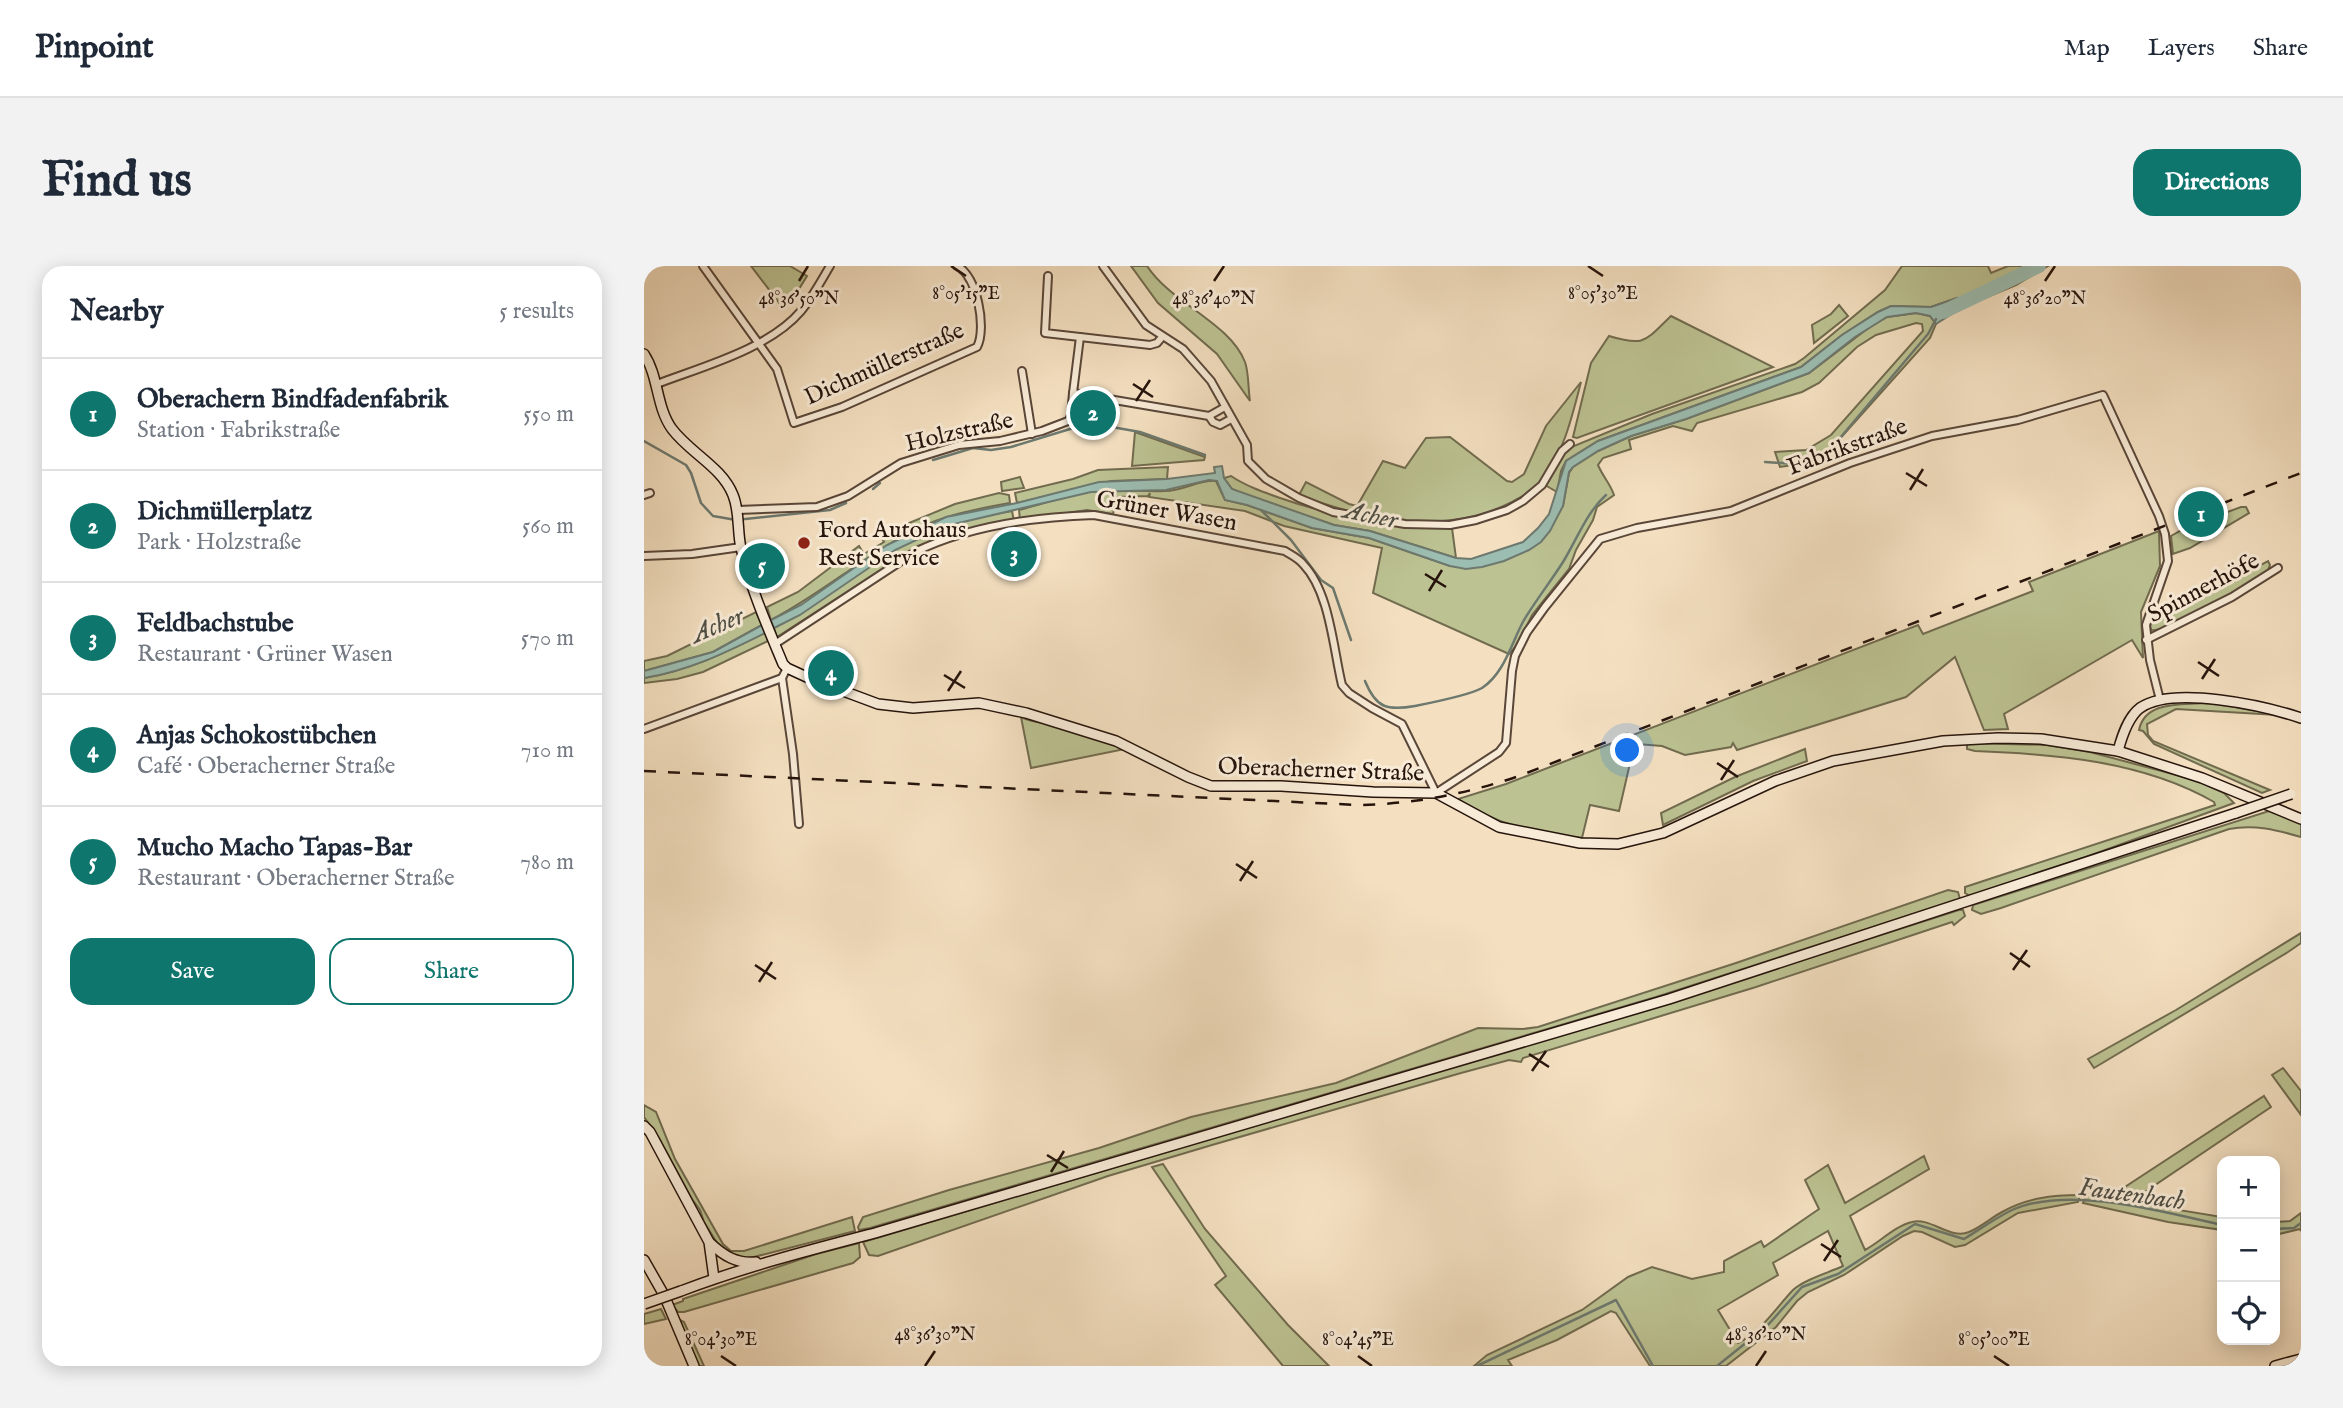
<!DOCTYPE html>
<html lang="en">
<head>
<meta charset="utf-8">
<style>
  :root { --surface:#fff; --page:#f2f2f3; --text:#1f2937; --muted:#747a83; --line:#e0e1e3; --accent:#0f766e }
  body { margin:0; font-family:"IM FELL English",serif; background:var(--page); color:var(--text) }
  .controls { position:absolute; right:21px; bottom:21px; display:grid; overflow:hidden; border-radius:14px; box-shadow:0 4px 18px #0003 }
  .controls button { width:63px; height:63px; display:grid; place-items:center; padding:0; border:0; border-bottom:2px solid var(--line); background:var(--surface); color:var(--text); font:35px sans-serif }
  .you { position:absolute; left:984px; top:485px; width:24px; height:24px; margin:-18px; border:5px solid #fff; border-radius:50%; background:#1a73e8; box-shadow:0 0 0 10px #1a73e833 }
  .badge { display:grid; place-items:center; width:46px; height:46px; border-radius:50%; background:var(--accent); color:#fff; font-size:23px; font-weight:700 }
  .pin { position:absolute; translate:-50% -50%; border:4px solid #fff; box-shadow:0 2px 7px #0006 }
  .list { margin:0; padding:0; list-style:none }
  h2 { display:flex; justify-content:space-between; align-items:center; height:91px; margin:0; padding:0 28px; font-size:30px }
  h2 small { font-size:23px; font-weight:400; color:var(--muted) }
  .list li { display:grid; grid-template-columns:46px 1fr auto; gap:21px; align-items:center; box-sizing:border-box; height:112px; padding:0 28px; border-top:2px solid var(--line) }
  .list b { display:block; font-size:26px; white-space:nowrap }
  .list p { margin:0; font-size:23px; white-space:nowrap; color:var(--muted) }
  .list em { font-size:23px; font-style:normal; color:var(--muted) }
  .actions { display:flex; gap:14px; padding:21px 28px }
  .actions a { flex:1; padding:16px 0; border:2px solid var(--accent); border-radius:21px; text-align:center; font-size:24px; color:var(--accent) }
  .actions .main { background:var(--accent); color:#fff }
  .icon { flex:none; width:38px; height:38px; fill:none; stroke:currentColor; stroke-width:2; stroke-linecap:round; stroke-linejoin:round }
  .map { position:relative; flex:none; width:1657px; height:1100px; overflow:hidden; border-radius:21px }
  header { display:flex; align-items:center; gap:42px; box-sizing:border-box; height:98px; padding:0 35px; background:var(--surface); border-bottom:2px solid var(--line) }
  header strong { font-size:33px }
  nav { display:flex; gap:38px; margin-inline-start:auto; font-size:24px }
  .intro { display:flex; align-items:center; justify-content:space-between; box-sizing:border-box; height:168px; padding:0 42px }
  h1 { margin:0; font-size:49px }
  .button { padding:18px 32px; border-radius:21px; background:var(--accent); color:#fff; font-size:24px; font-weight:700 }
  main { display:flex; gap:42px; padding:0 42px }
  aside { flex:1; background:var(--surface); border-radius:21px; box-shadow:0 4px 18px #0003 }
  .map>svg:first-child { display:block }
</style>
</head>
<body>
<header>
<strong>Pinpoint</strong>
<nav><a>Map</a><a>Layers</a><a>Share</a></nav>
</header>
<div class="intro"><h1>Find us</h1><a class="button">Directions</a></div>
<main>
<aside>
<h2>Nearby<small>5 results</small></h2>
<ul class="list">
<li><span class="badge">1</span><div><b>Oberachern Bindfadenfabrik</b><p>Station · Fabrikstraße</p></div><em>550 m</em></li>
<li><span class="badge">2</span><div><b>Dichmüllerplatz</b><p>Park · Holzstraße</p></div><em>560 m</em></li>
<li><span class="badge">3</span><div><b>Feldbachstube</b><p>Restaurant · Grüner Wasen</p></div><em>570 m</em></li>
<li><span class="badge">4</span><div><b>Anjas Schokostübchen</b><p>Café · Oberacherner Straße</p></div><em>710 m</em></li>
<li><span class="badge">5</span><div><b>Mucho Macho Tapas-Bar</b><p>Restaurant · Oberacherner Straße</p></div><em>780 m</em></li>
</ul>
<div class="actions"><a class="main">Save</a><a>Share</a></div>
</aside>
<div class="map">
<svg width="1657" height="1100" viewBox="0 0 1657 1100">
  <rect width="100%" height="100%" fill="#f4e0c1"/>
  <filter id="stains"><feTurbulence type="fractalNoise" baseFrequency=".00286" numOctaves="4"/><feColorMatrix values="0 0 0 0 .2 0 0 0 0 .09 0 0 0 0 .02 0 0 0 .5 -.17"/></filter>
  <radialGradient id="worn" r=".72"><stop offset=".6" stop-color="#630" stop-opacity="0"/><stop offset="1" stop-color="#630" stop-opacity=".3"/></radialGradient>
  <g fill="#bcc292" stroke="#716b4f" stroke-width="2" fill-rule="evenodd">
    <path d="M107,0H146L163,10L147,36L139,42Z"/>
    <path d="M487,0H503C527,37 586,57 601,96C605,107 604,123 606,135L573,88L514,37Z"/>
    <path d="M1258,0H1344L1347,7L1364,0H1404L1372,19L1317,42L1313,32L1287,41L1247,40L1234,46L1198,69L1157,101L954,175L922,195L917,205L913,226L901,219L918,189L925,182L1008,148L1151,98L1160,92L1241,24Z"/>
    <path d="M1195,39L1204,50L1170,77L1168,59L1187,48Z"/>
    <path d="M1272,47L1286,50L1292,58L1286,72L1185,185L1156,198L1136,201L1131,186L1162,184L1187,169L1279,65L1278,58L1272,57L1232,69L1213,81L1175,117L1158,126L1053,157L1048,165L1029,160L985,174L987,183L959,192L954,199C959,211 966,217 970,229L953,241L949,254L932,284L925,303L888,349L874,378L865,388L729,327L738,282L640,260L601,245L505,231L506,227L504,230L473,231L469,248L443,244L376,254L375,244C399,238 424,229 449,225C473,222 497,226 521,225C539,225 556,213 572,215L581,234L603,239L668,262L725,272L806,300L860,295L919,240L925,207L929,201L954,185L987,170L1042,153L1165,107L1231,57L1243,51Z"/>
    <path d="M1027,50L1129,101L933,172L929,171L947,97L965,70C1001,81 1001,75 1027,50Z"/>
    <path d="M937,116C928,151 920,186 898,215C891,224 877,231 868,236C802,270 721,254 655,229L662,216L705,238L713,240L739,195L761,202L782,172L806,171L863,215L868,216L880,208L902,160Z"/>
    <path d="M437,133L469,138L466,157L451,155L431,156L432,138Z"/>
    <path d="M491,166L561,191L560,194L488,200Z"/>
    <path d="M524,201L523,213L467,215L373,237L371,227L429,213L454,204Z"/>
    <path d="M587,210C602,220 619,226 636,232C693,252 749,260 808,262L812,292L726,265L690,259L596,227L588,223L580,212Z"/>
    <path d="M376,211L380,222L358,225L357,216Z"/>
    <path d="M355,227L365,229L366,237C334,243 303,248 273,263C222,288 179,327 127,354L123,341L154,326L215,280L220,288L240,276L236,269L311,238Z"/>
    <path d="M1597,241H1602L1605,247L1546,282L1529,288L1527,270L1543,261Z"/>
    <path d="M368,245L370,255L317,265L274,280L133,371L130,362C182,335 226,292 280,268C308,256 338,250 368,245Z"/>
    <path d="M1515,265L1516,300L1497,346L1499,392L1488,374L1360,448L1364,463L1340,464L1311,391L1262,431L1093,484L1089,477L1087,481L1041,489L1018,480L993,478L990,480L975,545L946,539L938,572C893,567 851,559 814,533L862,518L1274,359L1279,368L1389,325L1385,316Z"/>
    <path d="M1624,295L1626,299L1622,309C1601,320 1525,367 1507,364L1506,360L1510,345L1513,354Z"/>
    <path d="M112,346L118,359L69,386L0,405V395L23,390Z"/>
    <path d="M121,367L124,375L59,406L33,413L0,417V412C44,405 81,387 121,367Z"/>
    <path d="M1560,437L1577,438L1634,449L1532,443L1503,458L1504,469L1509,475L1626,524L1618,527L1510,478L1499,465L1495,464C1501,435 1536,439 1560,437Z"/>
    <path d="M377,451C387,456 394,456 404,457C430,461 456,473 481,483L387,502Z"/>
    <path d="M1323,477L1404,479L1446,486L1551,514L1580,527L1590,537L1442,591L1326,630L1321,627V621L1571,539L1570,536C1499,495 1411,488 1331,485L1323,483Z"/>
    <path d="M1161,483L1163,495L1109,515L1019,559L1017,547L1091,511Z"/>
    <path d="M1625,545L1657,557V571C1633,564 1610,558 1585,563L1357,642L1337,648L1328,644L1329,639Z"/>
    <path d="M1304,624L1314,626L1316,633L1012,731L226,962L215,964L214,961L219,951L305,924L455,882L547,851L692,817L834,762L879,763L894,761L1092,697Z"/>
    <path d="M1315,644H1319L1321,650L1310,659L1308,656L1112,721L879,792L877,796L865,794L817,807L568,879L464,910L234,990L225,989L219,976L1012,741Z"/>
    <path d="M1657,667V677L1644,686L1450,802L1444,793L1532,744Z"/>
    <path d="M1639,802L1657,825V849L1628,809Z"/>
    <path d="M1620,830L1627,841L1486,936L1578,951V964L1524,956L1439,937L1443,928L1464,932Z"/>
    <path d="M0,839L12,846L31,893L79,978L87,985H100L208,951L211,965L106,992L95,993L75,980L60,956L56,944L48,933L15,872L0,851Z"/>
    <path d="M1280,890L1285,903L1206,950L1221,984C1236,976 1251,960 1268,956C1287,951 1306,974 1325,966C1337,961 1347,952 1358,946C1383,932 1408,929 1436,929L1434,936L1374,947L1321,979L1311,981L1278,966L1270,965L1259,970L1200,1009L1164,1026L1153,1035L1132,1061L1082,1100H1006L972,1047L967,1045L913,1074L864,1094L868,1100H830L843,1089L938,1044L984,1011L1008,1001L1048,1013L1080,1006V995L1117,975L1120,981L1175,943L1161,914L1184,899L1201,937ZM1184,965L1199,1000C1184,1007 1161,1013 1149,1024C1131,1043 1118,1065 1094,1077L1074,1044L1134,1009L1129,997Z"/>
    <path d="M519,898L561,963L644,1059L685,1100H639L571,1019L582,1010L508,901Z"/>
    <path d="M1657,947V965L1656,963L1631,969V956L1646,955Z"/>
    <path d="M215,977L216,991L209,997L40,1046H34L28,1039L39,1035V1033L172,988Z"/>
    <path d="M17,1043L22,1053L0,1058V1048Z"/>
    <path d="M36,1054L40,1056L60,1100H54L35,1055Z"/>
  </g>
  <g fill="#9cbdb1" stroke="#6d796f" stroke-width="2">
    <path d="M1313,32L1317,42L1292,58L1286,50L1272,47L1243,51L1211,71L1165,107L1042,153L987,170L954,185L929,201L925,206L919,240L906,265L897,276L885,284L860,295L838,301L822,303L806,300L725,272L668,262L603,239L581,234L573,215L565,214L522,224L447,226L302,260L251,284L156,349L130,362L127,354L157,339L243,279L302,251L373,237L455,216L523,213L571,207L570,201L578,200L580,212L588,223L690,259L726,265L812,292L827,293L879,276L894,262L905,248L922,195L954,175L1157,101L1198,69L1234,46L1247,40L1287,41Z"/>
    <path d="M118,359L121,367C81,387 44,405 0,412V405L69,386Z"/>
  </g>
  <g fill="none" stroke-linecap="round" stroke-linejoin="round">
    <g stroke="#6d796f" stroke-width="2.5">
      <path d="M0,175L42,199L47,207L57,237L69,250L92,254L186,244L202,237"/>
      <path d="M289,194L329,182L347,184L367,181L426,163L451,158L496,166L561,189"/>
      <path d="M1121,196L1166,199L1185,185L1284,68L1292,53"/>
      <path d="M229,223L236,217"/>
      <path d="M617,244L647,274L677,314L689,322L707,374"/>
      <path d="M721,415C732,442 743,445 771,440C786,437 826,429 838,422C861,407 868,375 880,354C892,334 907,315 919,296C933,273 943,246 962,229"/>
      <path d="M1631,963L1650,962L1657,957"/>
      <path d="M833,1100L972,1034L1009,1100"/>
      <path d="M1073,1100L1123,1060L1158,1021L1194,1008L1271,958L1320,973C1335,964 1350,953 1366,945C1422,918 1520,946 1578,959"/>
    </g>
    <path stroke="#9cbdb1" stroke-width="14" d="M1299,46L1395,0"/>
    <g stroke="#5a4739" stroke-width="10">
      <g id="street">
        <path d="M59,0L133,103L150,157L198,141L333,81C343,62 333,9 313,0"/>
        <path d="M459,0L502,59L539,83L567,115L603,179L604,195L622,213L655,232L689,246L761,258L806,259L832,254L863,244L879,235L898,219L918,185L926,178"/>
        <path d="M404,10L401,67L506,79L513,77L518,71"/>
        <path d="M378,105L388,168"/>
        <path d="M13,118C57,101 125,83 157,45C168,32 177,15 186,0"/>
        <path d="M429,127L436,71"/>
        <path d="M565,150L581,141"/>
        <path d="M0,229L6,227"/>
        <path d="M94,244L173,241L204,230L257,197L315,179L356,175L398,165L424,155L427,150L429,127L565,150L569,156L576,159L587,153"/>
        <path d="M0,290L48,288L97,281"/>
        <path d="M1502,374L1588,331L1634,302"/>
        <path d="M131,378L271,286C324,260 390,251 450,249L641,285C647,289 654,292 659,298C686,326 689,382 698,419L705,427L728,442L758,458L792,527L855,486L862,477L868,405L871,390L883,366L901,341L956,273L993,262L1087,245L1206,197L1288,170L1374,154L1459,129L1515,250L1521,268L1524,295L1502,359L1506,394L1516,434"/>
        <path d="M138,412L149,488L155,558"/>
        <path d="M0,463L138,412L143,402"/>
      </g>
    </g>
    <g stroke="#26140c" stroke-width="12">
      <g id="secondary">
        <path d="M0,88C15,111 12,141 28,163C46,187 78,201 89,229C96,246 93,265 97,282C106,321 124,362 139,398L143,402L167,413L234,438L269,442L335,437L382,447L472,475L544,511L567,520H637L729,526L792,527L855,561L936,577L974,578L1019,567L1131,515L1189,495L1299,475L1354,472L1397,473L1474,485L1558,512L1657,553"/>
        <path d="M1474,485C1478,470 1484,451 1496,442C1529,419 1621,440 1657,452"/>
        <path d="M0,860L6,866L65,976L70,1012"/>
        <path d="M66,977C80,990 93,998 112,996"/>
        <path d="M0,994L20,1029L50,1100"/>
        <path d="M37,1025C100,1001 166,984 231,967L1025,733L1592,547"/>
        <path d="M1631,1100L1657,1093"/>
      </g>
    </g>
    <use href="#street" stroke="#f8ebd7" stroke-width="6"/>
    <use href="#secondary" stroke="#f8ebd7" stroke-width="9"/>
    <path stroke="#26140c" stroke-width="2.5" stroke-dasharray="12 12" stroke-linecap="butt" d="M0,505L714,539C770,538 822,528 875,510L1657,207"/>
    <g stroke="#26140c" stroke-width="12" stroke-linecap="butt">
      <g id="secondary-bridge">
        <path d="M1592,547L1647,528"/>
        <path d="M0,1038L37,1025"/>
      </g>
    </g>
    <use href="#secondary-bridge" stroke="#f8ebd7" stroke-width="9"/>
  </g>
  <path fill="none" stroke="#26140c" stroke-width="2.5" d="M307,0L322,10M944,0L959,10M155,15L164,0M570,15L580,0M1401,15L1411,0M489,118L509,131M492,135L506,114M1262,207L1283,220M1266,224L1279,203M781,308L802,321M785,325L798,304M1554,396L1575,410M300,409L321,422M1558,413L1571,393M304,425L317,405M1073,497L1094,511M1077,514L1090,494M592,598L613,612M596,615L609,595M1366,687L1386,701M111,699L132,713M1369,704L1383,684M115,716L128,696M885,788L905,801M888,805L902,785M403,889L424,902M407,906L420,885M1177,978L1197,991M1180,995L1194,974M77,1090L92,1100M714,1090L728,1100M1350,1090L1365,1100M281,1100L291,1085M1112,1100L1122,1085"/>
  <circle fill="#8f2418" stroke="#f8ebd7" stroke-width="2.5" cx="160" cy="277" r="7"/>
  <g text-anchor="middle" stroke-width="6" stroke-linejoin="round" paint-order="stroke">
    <g font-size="24" fill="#26140c" stroke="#f8ebd7">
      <text transform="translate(240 97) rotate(-24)" y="8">Dichmüllerstraße</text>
      <text transform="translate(315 165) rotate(-13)" y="8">Holzstraße</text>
      <text transform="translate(1203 180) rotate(-20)" y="8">Fabrikstraße</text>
      <text transform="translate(523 244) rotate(10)" y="8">Grüner Wasen</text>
      <text transform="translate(1559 321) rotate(-28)" y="8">Spinnerhöfe</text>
      <text transform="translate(677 503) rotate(2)" y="8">Oberacherner Straße</text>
    </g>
    <g font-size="24" fill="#26140c" stroke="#f8ebd7" text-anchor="start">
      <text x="174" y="271">Ford Autohaus<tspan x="174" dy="28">Rest Service</tspan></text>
    </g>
    <g font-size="26" font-style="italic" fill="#4f4f46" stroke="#f8ebd7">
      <text transform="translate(727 248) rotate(12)" y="9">Acher</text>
      <text transform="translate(73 358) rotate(-23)" y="9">Acher</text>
      <text transform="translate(1488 927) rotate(8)" y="9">Fautenbach</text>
    </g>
  </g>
  <g font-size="18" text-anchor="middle" fill="#26140c" stroke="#f8ebd7" stroke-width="6" stroke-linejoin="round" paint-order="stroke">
    <text x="322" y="33">8°05'15"E</text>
    <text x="959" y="33">8°05'30"E</text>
    <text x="155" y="38">48°36'50"N</text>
    <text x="570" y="38">48°36'40"N</text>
    <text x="1401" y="38">48°36'20"N</text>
    <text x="291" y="1074">48°36'30"N</text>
    <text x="1122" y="1074">48°36'10"N</text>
    <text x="77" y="1079">8°04'30"E</text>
    <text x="714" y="1079">8°04'45"E</text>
    <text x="1350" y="1079">8°05'00"E</text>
  </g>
  <rect width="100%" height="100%" filter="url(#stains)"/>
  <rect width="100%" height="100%" fill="url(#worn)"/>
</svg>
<div class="controls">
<button>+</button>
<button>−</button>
<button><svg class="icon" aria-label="locate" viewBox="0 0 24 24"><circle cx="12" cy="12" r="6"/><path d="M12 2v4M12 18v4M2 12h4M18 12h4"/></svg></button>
</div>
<div class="you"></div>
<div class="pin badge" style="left:1557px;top:248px">1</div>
<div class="pin badge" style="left:449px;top:147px">2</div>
<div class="pin badge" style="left:370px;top:288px">3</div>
<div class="pin badge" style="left:187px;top:407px">4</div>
<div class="pin badge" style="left:118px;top:300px">5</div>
</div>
</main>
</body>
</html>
